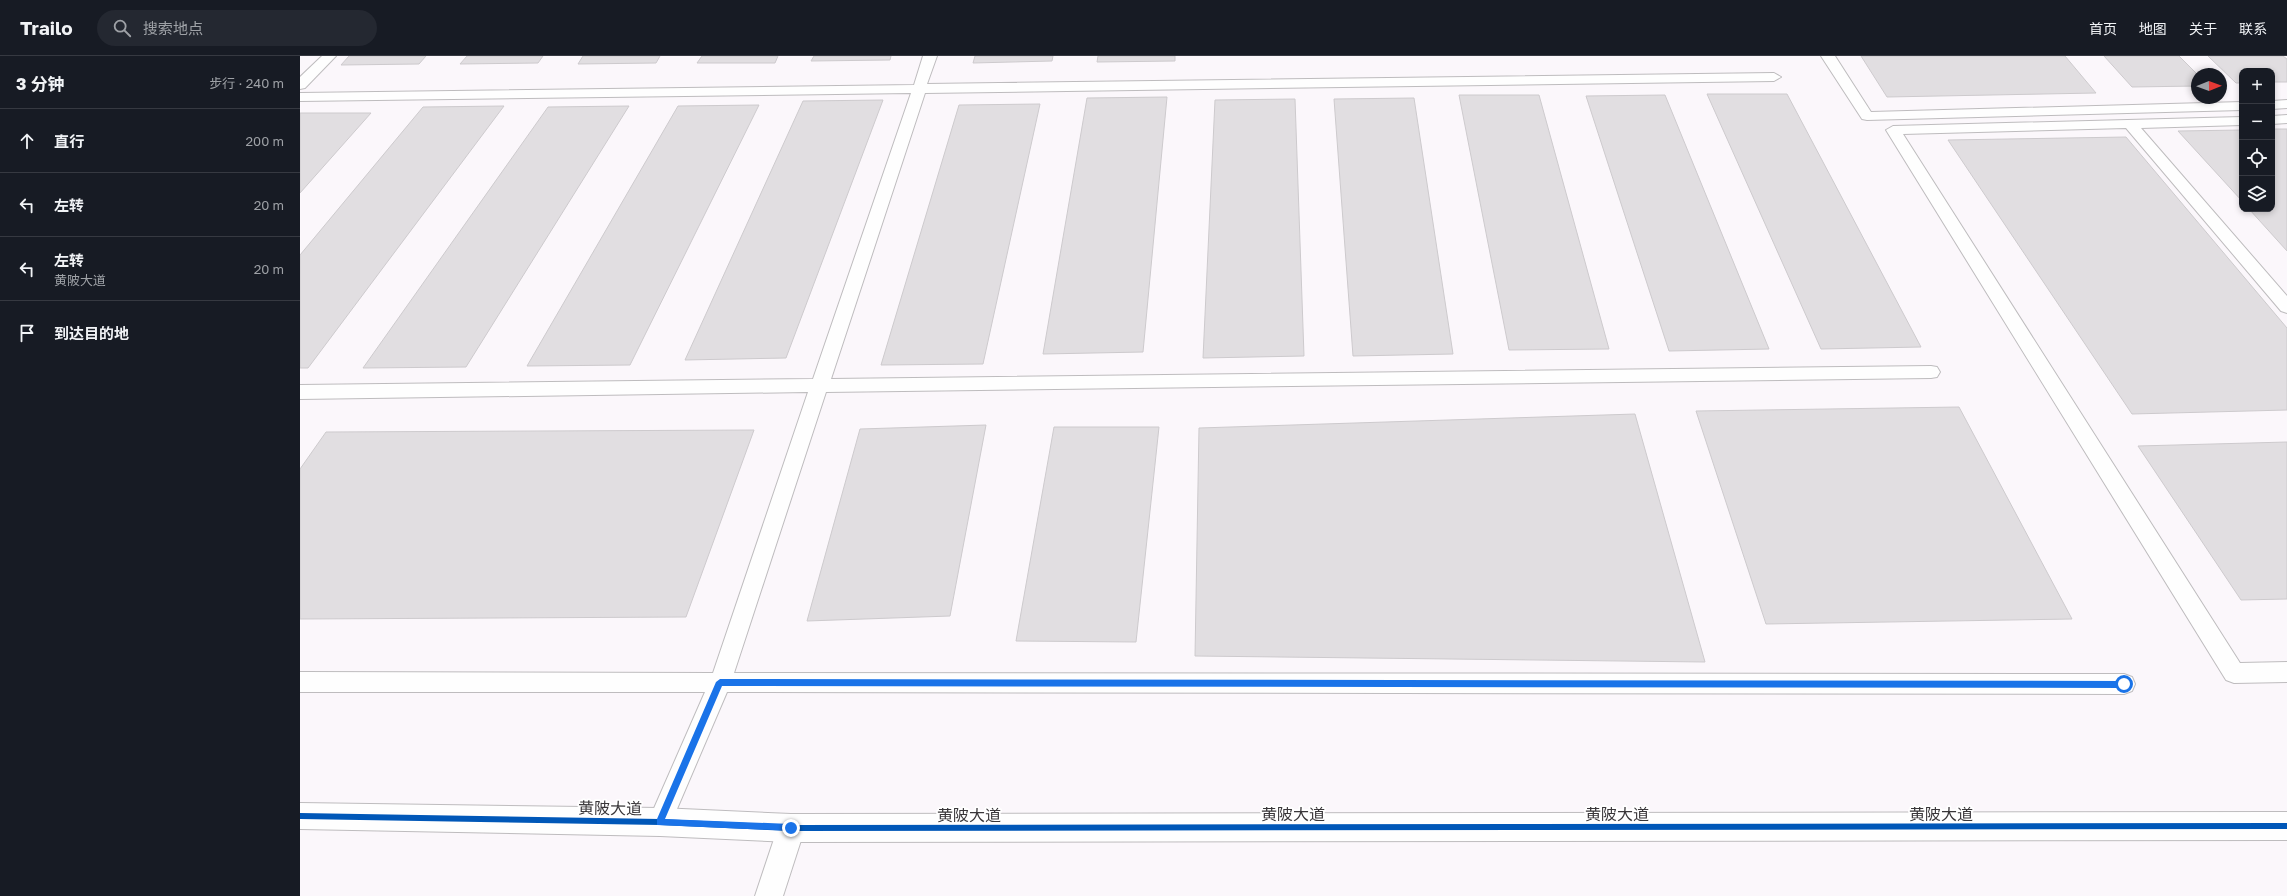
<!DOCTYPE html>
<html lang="zh">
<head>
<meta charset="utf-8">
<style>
  :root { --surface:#171b24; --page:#242831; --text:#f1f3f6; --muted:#9ea1a6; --line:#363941 }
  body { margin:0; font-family:"Golos Text","Noto Sans SC",sans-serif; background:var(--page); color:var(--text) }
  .controls { position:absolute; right:12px; top:12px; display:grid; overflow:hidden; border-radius:8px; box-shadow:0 2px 6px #0003 }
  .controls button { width:36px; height:36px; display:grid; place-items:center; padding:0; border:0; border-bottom:1px solid var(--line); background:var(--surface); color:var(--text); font:20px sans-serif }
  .compass { position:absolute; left:1891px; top:12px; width:36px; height:36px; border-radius:50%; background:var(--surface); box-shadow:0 2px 6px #0003; rotate:89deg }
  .stop { position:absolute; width:12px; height:12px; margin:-9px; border:3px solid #1a73e8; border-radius:50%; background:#fff }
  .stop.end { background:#1a73e8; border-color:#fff; box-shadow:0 1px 4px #0008 }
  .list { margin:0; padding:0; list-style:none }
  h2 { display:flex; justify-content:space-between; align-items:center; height:52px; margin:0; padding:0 16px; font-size:17px }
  h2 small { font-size:13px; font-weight:400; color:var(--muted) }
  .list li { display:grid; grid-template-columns:26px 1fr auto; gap:12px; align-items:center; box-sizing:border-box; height:64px; padding:0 16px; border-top:1px solid var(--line) }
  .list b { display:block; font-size:15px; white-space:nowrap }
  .list p { margin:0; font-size:13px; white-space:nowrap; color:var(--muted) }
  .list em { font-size:13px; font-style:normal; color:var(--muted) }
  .icon { flex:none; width:22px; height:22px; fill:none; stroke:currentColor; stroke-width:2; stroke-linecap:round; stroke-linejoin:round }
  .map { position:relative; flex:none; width:1987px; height:840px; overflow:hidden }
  header { display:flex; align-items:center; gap:24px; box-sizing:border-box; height:56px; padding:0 20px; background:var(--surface); border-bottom:1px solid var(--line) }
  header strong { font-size:19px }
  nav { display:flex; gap:22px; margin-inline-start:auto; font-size:14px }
  .search { width:280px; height:36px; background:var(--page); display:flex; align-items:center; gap:10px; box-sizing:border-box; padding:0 14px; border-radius:22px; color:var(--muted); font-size:15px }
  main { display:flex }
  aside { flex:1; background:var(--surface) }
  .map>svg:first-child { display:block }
</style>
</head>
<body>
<header>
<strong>Trailo</strong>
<div class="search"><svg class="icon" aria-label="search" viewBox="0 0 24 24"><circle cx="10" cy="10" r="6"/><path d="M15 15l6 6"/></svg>搜索地点</div>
<nav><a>首页</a><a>地图</a><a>关于</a><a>联系</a></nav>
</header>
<main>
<aside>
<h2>3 分钟<small>步行 · 240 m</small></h2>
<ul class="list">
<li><svg class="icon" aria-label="ahead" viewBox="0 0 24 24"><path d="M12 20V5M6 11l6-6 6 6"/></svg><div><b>直行</b></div><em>200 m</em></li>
<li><svg class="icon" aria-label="left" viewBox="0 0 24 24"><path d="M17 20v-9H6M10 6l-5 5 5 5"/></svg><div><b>左转</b></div><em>20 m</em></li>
<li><svg class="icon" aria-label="left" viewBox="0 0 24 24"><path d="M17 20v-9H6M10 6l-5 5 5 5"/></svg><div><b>左转</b><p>黄陂大道</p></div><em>20 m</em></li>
<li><svg class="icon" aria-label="arrive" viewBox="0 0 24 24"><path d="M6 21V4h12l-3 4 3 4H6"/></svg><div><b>到达目的地</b></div></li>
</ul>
</aside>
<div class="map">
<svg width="1987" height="840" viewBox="0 0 1987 840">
  <rect width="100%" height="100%" fill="#fbf7fb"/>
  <g fill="#e1dee1" stroke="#cdcacd">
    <path d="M49,0H126L119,8L41,9Z"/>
    <path d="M167,0H243L238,7L160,8Z"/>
    <path d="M283,0H360L356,7L278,8Z"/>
    <path d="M402,0H478L475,7H397Z"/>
    <path d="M514,0H591L590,4L511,5Z"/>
    <path d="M675,0H753L752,5L673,7Z"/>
    <path d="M798,0H875V5L797,6Z"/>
    <path d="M1561,0H1765L1796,37L1587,41Z"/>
    <path d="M1804,0H1879L1897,18V30L1832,31Z"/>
    <path d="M1908,0H1983L1987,3V26H1972V15H1942V27H1936Z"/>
    <path d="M1407,38H1487L1621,291L1521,293Z"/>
    <path d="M1159,39H1239L1309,293L1209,294Z"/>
    <path d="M1365,39L1469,293L1369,295L1286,40Z"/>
    <path d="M867,41L843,296L743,298L787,42Z"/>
    <path d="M1114,42L1153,298L1053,300L1034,43Z"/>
    <path d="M995,43L1004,300L903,302L915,44Z"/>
    <path d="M583,44L486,302L385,304L503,45Z"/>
    <path d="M740,48L683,308L581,309L659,49Z"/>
    <path d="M459,49L330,309L227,310L378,50Z"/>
    <path d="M204,50L8,312H0V199L123,51Z"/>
    <path d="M329,50L166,311L63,312L248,51Z"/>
    <path d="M0,57H71L0,137Z"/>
    <path d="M1972,73H1987V195L1949,153H1972Z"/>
    <path d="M1942,74V145L1878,75Z"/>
    <path d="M1826,81L1987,272V354L1832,358L1648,84Z"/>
    <path d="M1659,351L1772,563L1466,568L1396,355Z"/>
    <path d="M1335,358L1405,606L895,600L899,372Z"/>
    <path d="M686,369L650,560L507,565L560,373Z"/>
    <path d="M754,371H859L836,586L716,585Z"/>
    <path d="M454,374L386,561L0,563V413L26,376Z"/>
    <path d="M1987,386V543L1941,544L1838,390Z"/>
  </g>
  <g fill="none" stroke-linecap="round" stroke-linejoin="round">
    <g stroke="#bebcbe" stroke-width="2">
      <g id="lane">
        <path d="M22,0H36L5,32L0,33V21Z"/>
        <path d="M623,0H637L627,28L1474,17L1481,21L1474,25L625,37L531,323L1631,310L1637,311L1640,316L1637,321L1631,322L526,336L434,617L1824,618L1832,621L1835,628L1832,635L1824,638L427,636L368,774L360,778L352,774L348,766L405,636H0V616L413,617L508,336L0,343V329L513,323L611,37L0,45V37L614,29Z"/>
        <path d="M1521,0H1535L1571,56L1942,46V54L1567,64L1562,63Z"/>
        <path d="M1987,44V52L1972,53V45Z"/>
        <path d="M1987,59V67L1972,68V60Z"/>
        <path d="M1942,61V69L1841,72L1987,240V257L1981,255L1826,72L1603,78L1940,607L1987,606V626L1934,627L1926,624L1586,74L1593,70Z"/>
      </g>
    </g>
    <g stroke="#bebcbe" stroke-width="2">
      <path id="street" d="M491,758L501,762L505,772L483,840H455L481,762Z"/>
    </g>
    <g stroke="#bebcbe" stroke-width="2">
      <path id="secondary" d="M0,747L360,752L491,758L1987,756V784L491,786L360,780L0,773Z"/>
    </g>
    <use href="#lane" fill="#fefefe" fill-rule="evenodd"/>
    <use href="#street" fill="#fefefe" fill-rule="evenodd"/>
    <use href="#secondary" fill="#fefefe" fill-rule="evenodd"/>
    <g stroke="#fff" stroke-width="8">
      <path id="cycleway" d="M0,760L360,766L491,772L1987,770"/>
    </g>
    <use href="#cycleway" stroke="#0057b8" stroke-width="6"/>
  </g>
  <path fill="#1a73e8" d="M420,623L1824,625L1828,628L1824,632L422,630L365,763L491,768L494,769V775L357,769V763L416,626Z"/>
  <g text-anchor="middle" stroke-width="3.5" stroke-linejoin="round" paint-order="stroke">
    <g font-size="16" fill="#393639" stroke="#fff">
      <text transform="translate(310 752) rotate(1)" y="6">黄陂大道</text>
      <text x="993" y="764">黄陂大道</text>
      <text x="1317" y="764">黄陂大道</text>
      <text x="1641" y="764">黄陂大道</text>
      <text x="669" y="765">黄陂大道</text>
    </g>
  </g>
</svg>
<div class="controls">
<button>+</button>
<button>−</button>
<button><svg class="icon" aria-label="locate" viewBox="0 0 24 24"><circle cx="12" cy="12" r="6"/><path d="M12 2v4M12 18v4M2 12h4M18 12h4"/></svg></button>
<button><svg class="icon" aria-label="layers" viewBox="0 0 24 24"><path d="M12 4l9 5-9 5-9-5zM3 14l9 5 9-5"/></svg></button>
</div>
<svg class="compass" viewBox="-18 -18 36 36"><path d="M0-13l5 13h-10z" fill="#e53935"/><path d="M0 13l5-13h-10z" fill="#9ea1a6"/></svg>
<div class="stop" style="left:1824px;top:628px"></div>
<div class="stop end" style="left:491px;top:772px"></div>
</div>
</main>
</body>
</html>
